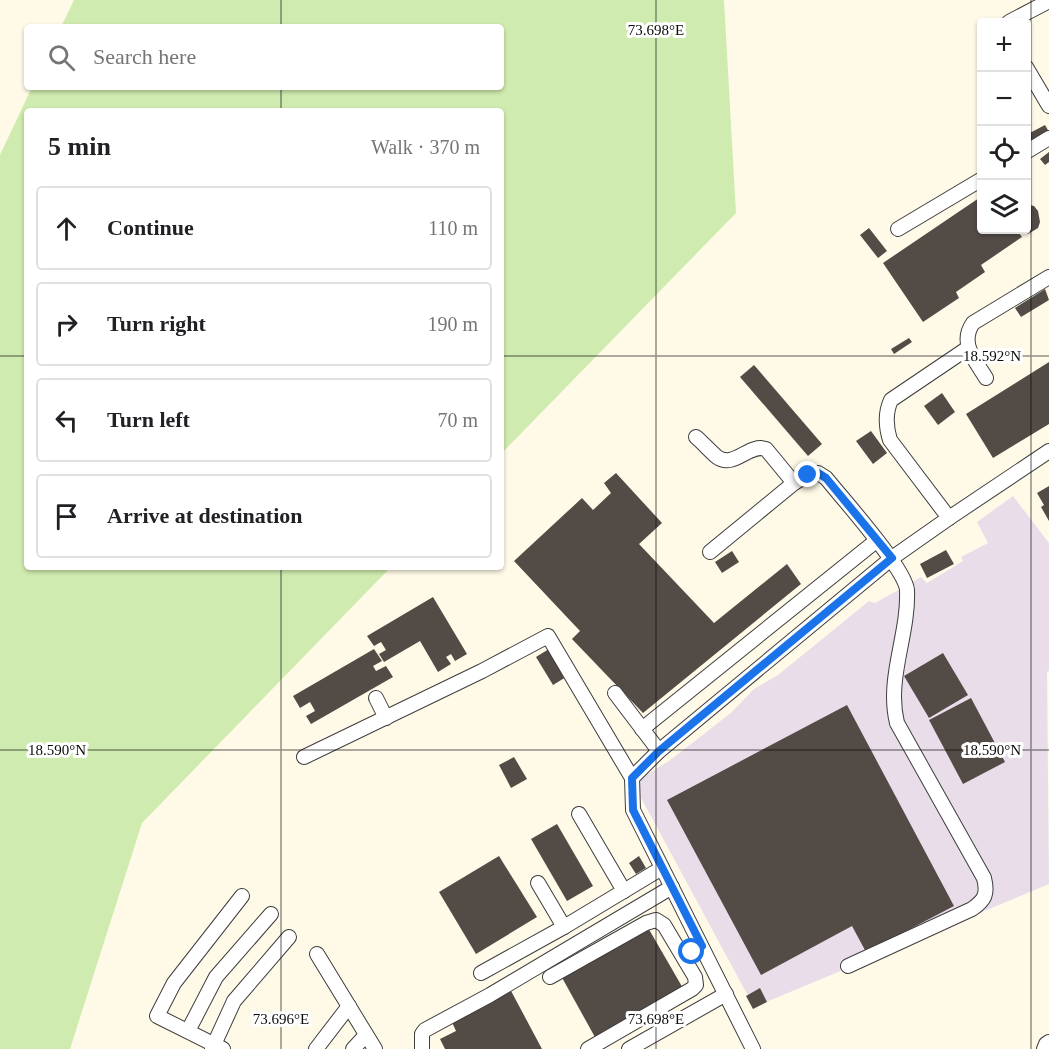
<!DOCTYPE html>
<html lang="en">
<head>
<meta charset="utf-8">
<style>
  :root { --surface:#fff; --page:#f6f6f6; --text:#202124; --muted:#757577; --line:#e0e0e0 }
  body { margin:0; font-family:"Times New Roman",serif; background:var(--page); color:var(--text) }
  .controls { position:absolute; right:18px; top:18px; display:grid; overflow:hidden; border-radius:6px; box-shadow:0 2px 4px #0004 }
  .controls button { width:54px; height:54px; display:grid; place-items:center; padding:0; border:0; border-bottom:2px solid var(--line); background:var(--surface); color:var(--text); font:30px sans-serif }
  .stop { position:absolute; width:18px; height:18px; margin:-14px; border:4px solid #1a73e8; border-radius:50%; background:#fff }
  .stop.end { background:#1a73e8; border-color:#fff; box-shadow:0 2px 6px #0008 }
  .list { margin:0; padding:0; list-style:none }
  h2 { display:flex; justify-content:space-between; align-items:center; height:78px; margin:0; padding:0 24px; font-size:26px }
  h2 small { font-size:20px; font-weight:400; color:var(--muted) }
  .list li { display:grid; grid-template-columns:39px 1fr auto; gap:18px; align-items:center; box-sizing:border-box; height:84px; margin:0 12px 12px; padding:0 12px; border:2px solid var(--line); border-radius:6px }
  .list b { display:block; font-size:22px; white-space:nowrap }
  .list em { font-size:20px; font-style:normal; color:var(--muted) }
  .icon { flex:none; width:33px; height:33px; fill:none; stroke:currentColor; stroke-width:2; stroke-linecap:round; stroke-linejoin:round }
  .map { position:relative; flex:none; width:1049px; height:1049px; overflow:hidden }
  .search { position:absolute; background:var(--surface); box-shadow:0 2px 4px #0004; left:24px; top:24px; width:480px; height:66px; display:flex; align-items:center; gap:15px; box-sizing:border-box; padding:0 21px; border-radius:6px; color:var(--muted); font-size:22px }
  .panel { position:absolute; background:var(--surface); box-shadow:0 2px 4px #0004; left:24px; top:108px; width:480px; height:462px; border-radius:6px }
  .map>svg:first-child { display:block }
</style>
</head>
<body>
<div class="map">
<svg width="1049" height="1049" viewBox="0 0 1049 1049">
  <rect width="100%" height="100%" fill="#fffae7"/>
  <path fill="#e9ddea" d="M1013,496L1049,543V671L1047,672L1049,884L754,1007L633,783L669,761L732,712L754,689L778,675L869,601L875,603L921,577L927,583L963,561L961,557L988,543L977,522Z"/>
  <path fill="#d0ebaf" d="M74,0H724L736,213L501,454V111H27V567H391L142,823L70,1049H0V155L32,87H501V27H61Z"/>
  <g fill="#534b46">
    <path d="M1045,125L1049,132L1026,147V135Z"/>
    <path d="M1049,152V162L1045,165L1040,159Z"/>
    <path d="M982,196V230H1026V204L1034,206L1038,211L1040,222L1038,228L1028,234L1019,233L1022,237L981,265L985,272L956,292L959,298L923,322L883,263Z"/>
    <path d="M869,228L887,251L878,258L860,235Z"/>
    <path d="M1045,289L1049,300L1021,317L1015,308Z"/>
    <path d="M909,338L912,342L894,354L891,349Z"/>
    <path d="M1049,362V424L993,458L966,414Z"/>
    <path d="M754,365L822,444L808,456L740,377Z"/>
    <path d="M942,393L955,412L938,425L924,406Z"/>
    <path d="M871,431L887,453L873,464L856,441Z"/>
    <path d="M616,473L662,523L639,544L714,623L787,564L801,584L643,713L572,639L580,631L514,561L582,498L593,510L611,493L604,483Z"/>
    <path d="M1049,486V521L1041,507L1044,505L1037,493Z"/>
    <path d="M946,550L954,564L927,578L920,564Z"/>
    <path d="M732,551L739,562L722,573L715,562Z"/>
    <path d="M433,597L467,654L455,661L451,654L446,657L451,664L438,672L420,641L384,662L379,654L386,650L381,642L374,646L367,636Z"/>
    <path d="M374,649L382,661L373,666L376,671L386,666L393,677L311,724L306,716L315,711L310,702L300,708L293,696Z"/>
    <path d="M549,649L566,677L553,685L536,657Z"/>
    <path d="M943,653L968,695L929,718L904,676Z"/>
    <path d="M971,698L1005,762L963,784L929,720Z"/>
    <path d="M847,705L954,906L866,952L852,926L761,975L667,800Z"/>
    <path d="M514,757L527,779L511,788L499,765Z"/>
    <path d="M557,824L593,886L567,901L531,839Z"/>
    <path d="M499,856L537,917L476,954L439,892Z"/>
    <path d="M639,856L646,868L636,874L629,863Z"/>
    <path d="M647,926L684,990L596,1039L560,974Z"/>
    <path d="M760,988L767,1002L753,1009L746,996Z"/>
    <path d="M510,989L542,1049H445L440,1039L456,1031L451,1020Z"/>
  </g>
  <g fill="none" stroke-linecap="round" stroke-linejoin="round">
    <g stroke="#3d3d3d" stroke-width="16">
      <g id="minor">
        <path d="M1009,22L1049,1"/>
        <path d="M1026,67L1049,106"/>
        <path d="M1026,152L1049,138"/>
        <path d="M898,229L982,179"/>
        <path d="M986,378C975,360 959,343 973,323L1049,277"/>
        <path d="M696,437C703,443 710,451 717,457C734,469 749,443 766,449L794,483"/>
        <path d="M949,518L890,440C886,427 885,413 891,400L968,348"/>
        <path d="M710,552L794,483L808,475L818,473L826,478C842,498 905,568 907,590C909,635 886,678 897,723L984,878C988,894 985,900 972,909L848,966"/>
        <path d="M615,693L659,751"/>
        <path d="M376,698L386,718"/>
        <path d="M642,729L876,541"/>
        <path d="M304,757L482,671L548,636L632,778"/>
        <path d="M579,814L624,891"/>
        <path d="M538,883L564,927"/>
        <path d="M317,954L375,1049"/>
        <path d="M481,973L564,927L662,868"/>
        <path d="M550,977L646,923L656,920L664,925L695,977L696,985L692,989L588,1049"/>
        <path d="M188,1031L216,977L271,914"/>
        <path d="M212,1049L234,1001L289,937"/>
        <path d="M223,1049L157,1016L174,983L242,896"/>
        <path d="M316,1049L349,1006"/>
        <path d="M353,1049L366,1035"/>
        <path d="M422,1049V1034L425,1030L490,995L672,887"/>
        <path d="M629,1049L726,994"/>
        <path d="M753,1049L633,810L632,778L659,751L892,558L949,518L1049,451"/>
        <path d="M1044,1049L1046,1044L1049,1042"/>
      </g>
    </g>
    <use href="#minor" stroke="#fff" stroke-width="14"/>
  </g>
  <g fill="none" stroke-linecap="round" stroke-linejoin="round">
    <path stroke="#1a73e8" stroke-width="8" d="M692,952L702,946L633,810L632,778L659,751L892,558L826,478L818,473L808,475"/>
  </g>
  <path fill="none" stroke="#0a0a0a" stroke-width="1.5" stroke-opacity="0.45" d="M281,0V27M656,0V1049M1031,0V1049M281,87V111M0,356H27M501,356H1049M281,567V1049M0,750H1049"/>
  <g font-size="15" text-anchor="middle" fill="#0a0a0a" stroke="#fff" stroke-width="6" stroke-linejoin="round" paint-order="stroke">
    <text x="656" y="35">73.698°E</text>
    <text x="992" y="361">18.592°N</text>
    <text x="57" y="755">18.590°N</text>
    <text x="992" y="755">18.590°N</text>
    <text x="281" y="1024">73.696°E</text>
    <text x="656" y="1024">73.698°E</text>
  </g>
</svg>
<div class="controls">
<button>+</button>
<button>−</button>
<button><svg class="icon" aria-label="locate" viewBox="0 0 24 24"><circle cx="12" cy="12" r="6"/><path d="M12 2v4M12 18v4M2 12h4M18 12h4"/></svg></button>
<button><svg class="icon" aria-label="layers" viewBox="0 0 24 24"><path d="M12 4l9 5-9 5-9-5zM3 14l9 5 9-5"/></svg></button>
</div>
<div class="stop" style="left:692px;top:952px"></div>
<div class="stop end" style="left:808px;top:475px"></div>
<div class="search"><svg class="icon" aria-label="search" viewBox="0 0 24 24"><circle cx="10" cy="10" r="6"/><path d="M15 15l6 6"/></svg>Search here</div>
<section class="panel">
<h2>5 min<small>Walk · 370 m</small></h2>
<ul class="list">
<li><svg class="icon" aria-label="ahead" viewBox="0 0 24 24"><path d="M12 20V5M6 11l6-6 6 6"/></svg><div><b>Continue</b></div><em>110 m</em></li>
<li><svg class="icon" aria-label="right" viewBox="0 0 24 24"><path d="M7 20v-9h11M14 6l5 5-5 5"/></svg><div><b>Turn right</b></div><em>190 m</em></li>
<li><svg class="icon" aria-label="left" viewBox="0 0 24 24"><path d="M17 20v-9H6M10 6l-5 5 5 5"/></svg><div><b>Turn left</b></div><em>70 m</em></li>
<li><svg class="icon" aria-label="arrive" viewBox="0 0 24 24"><path d="M6 21V4h12l-3 4 3 4H6"/></svg><div><b>Arrive at destination</b></div></li>
</ul>
</section>
</div>
</body>
</html>
